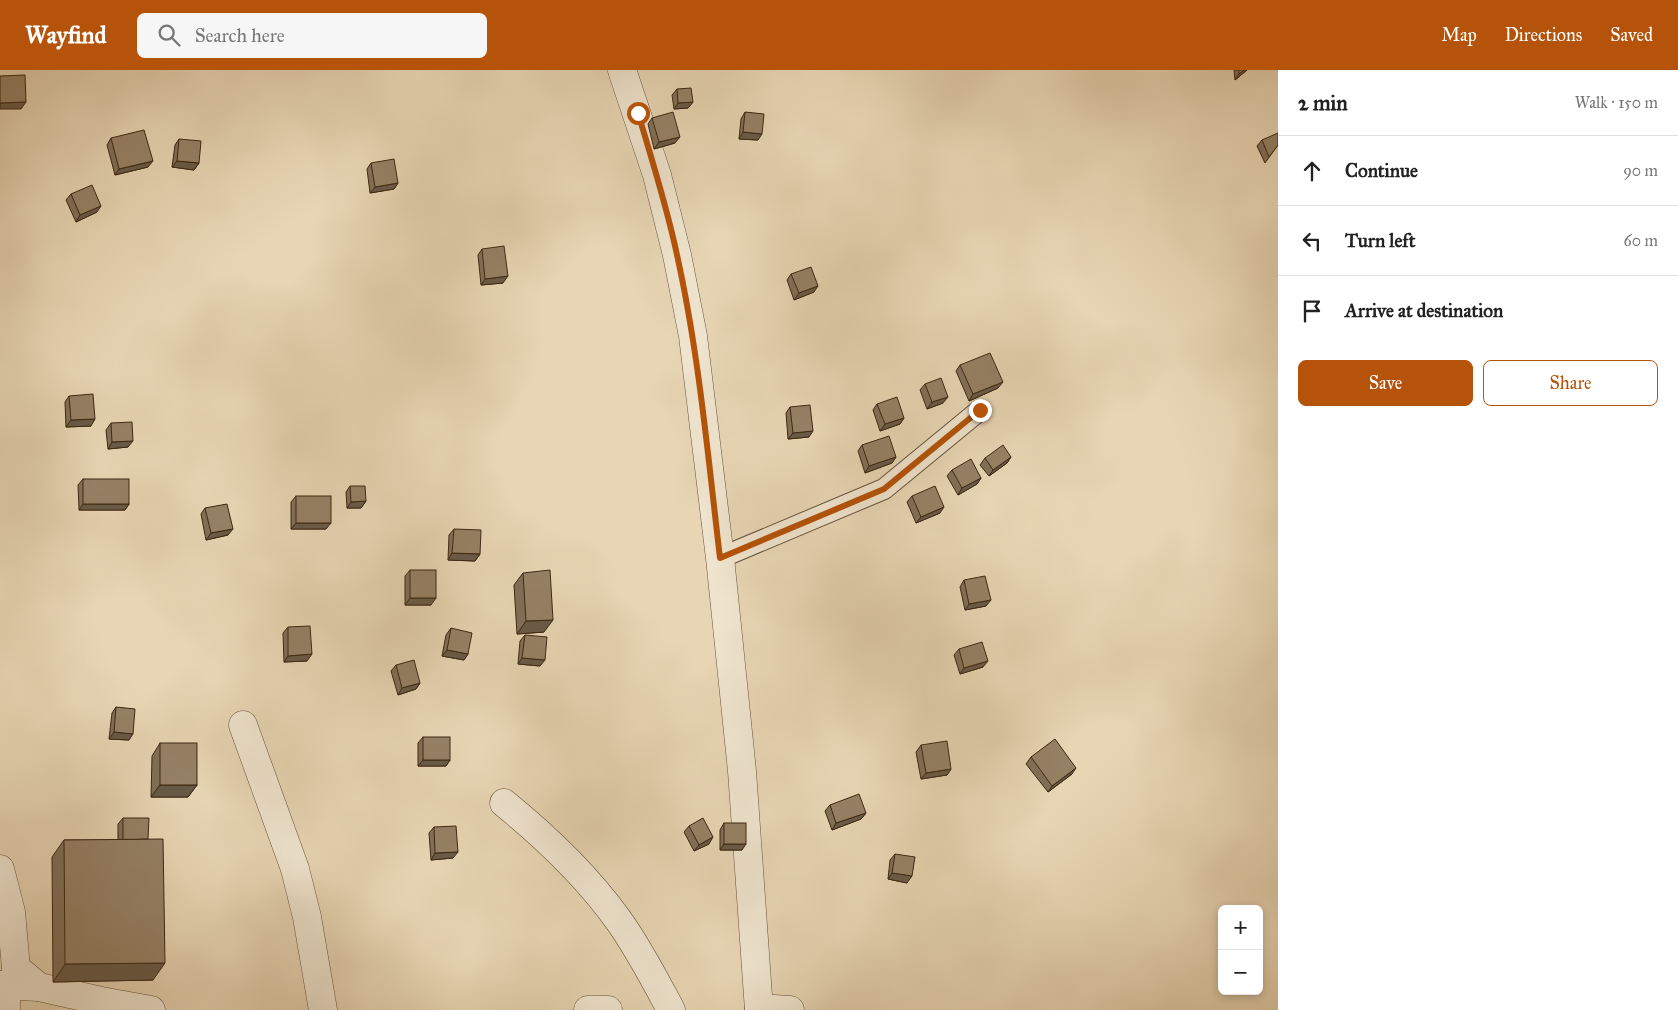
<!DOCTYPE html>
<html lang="en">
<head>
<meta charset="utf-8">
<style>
  :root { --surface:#fff; --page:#f6f6f6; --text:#222; --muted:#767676; --line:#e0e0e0; --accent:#b45309 }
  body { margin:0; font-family:"IM FELL Great Primer",serif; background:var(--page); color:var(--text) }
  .controls { position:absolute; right:15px; bottom:15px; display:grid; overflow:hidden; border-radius:8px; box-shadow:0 2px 8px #0003 }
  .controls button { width:45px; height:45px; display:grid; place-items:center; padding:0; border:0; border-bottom:1px solid var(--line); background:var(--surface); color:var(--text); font:25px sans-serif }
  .stop { position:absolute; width:15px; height:15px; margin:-11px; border:4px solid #b45309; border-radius:50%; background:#fff }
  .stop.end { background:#b45309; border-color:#fff; box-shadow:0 1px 5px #0008 }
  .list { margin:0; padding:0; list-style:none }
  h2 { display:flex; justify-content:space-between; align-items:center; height:65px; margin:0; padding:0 20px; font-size:21px }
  h2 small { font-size:16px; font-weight:400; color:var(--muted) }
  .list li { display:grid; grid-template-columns:32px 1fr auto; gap:15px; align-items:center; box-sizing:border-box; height:70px; padding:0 20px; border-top:1px solid var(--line) }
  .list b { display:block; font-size:19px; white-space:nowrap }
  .list em { font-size:16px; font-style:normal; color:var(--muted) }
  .actions { display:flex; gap:10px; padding:15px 20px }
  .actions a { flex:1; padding:11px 0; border:1px solid var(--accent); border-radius:8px; text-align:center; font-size:18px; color:var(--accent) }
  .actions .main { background:var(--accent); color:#fff }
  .icon { flex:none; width:28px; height:28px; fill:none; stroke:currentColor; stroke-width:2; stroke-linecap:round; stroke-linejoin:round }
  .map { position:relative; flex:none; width:1278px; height:940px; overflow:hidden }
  header { display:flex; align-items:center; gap:30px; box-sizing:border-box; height:70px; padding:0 25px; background:var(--accent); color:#fff }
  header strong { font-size:24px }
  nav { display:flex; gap:28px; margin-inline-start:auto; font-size:18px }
  .search { width:350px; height:45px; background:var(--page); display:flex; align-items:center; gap:12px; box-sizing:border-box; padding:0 18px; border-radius:8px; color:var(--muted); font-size:19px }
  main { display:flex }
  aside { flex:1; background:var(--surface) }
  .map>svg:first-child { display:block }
</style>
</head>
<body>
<header>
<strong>Wayfind</strong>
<div class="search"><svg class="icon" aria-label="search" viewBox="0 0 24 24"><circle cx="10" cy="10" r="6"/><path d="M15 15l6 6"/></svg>Search here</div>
<nav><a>Map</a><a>Directions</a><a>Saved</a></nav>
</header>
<main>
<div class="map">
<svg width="1278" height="940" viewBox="0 0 1278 940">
  <rect width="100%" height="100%" fill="#e7d5b3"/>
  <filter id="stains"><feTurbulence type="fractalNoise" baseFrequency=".004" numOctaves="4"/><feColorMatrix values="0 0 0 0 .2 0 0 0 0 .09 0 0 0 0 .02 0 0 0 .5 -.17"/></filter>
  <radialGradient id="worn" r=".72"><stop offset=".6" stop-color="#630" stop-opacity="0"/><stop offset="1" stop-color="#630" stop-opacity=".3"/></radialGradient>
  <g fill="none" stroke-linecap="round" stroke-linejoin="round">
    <g stroke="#67523a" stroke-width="22">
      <path id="lane" d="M720,488L884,419L980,340"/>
    </g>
    <g stroke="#67523a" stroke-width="29">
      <g id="street">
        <path d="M622,0L657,105L677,185L693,266L720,488L742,701L759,940"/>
        <path d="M243,655L295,799L307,847L323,940"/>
        <path d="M504,733C547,768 587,806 619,851C639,879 655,910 671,940"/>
        <path d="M0,799L11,842L16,898L39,917"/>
        <path d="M6,914V940"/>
        <path d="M0,915L39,917L101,931L151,940"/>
        <path d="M759,938L790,940"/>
        <path d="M588,940H608"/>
      </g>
    </g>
    <use href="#lane" stroke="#efe4ce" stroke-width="20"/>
    <use href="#street" stroke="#efe4ce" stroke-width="28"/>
  </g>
  <g fill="#806f57" stroke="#3c2711">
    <path d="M1234,0H1247L1235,10Z"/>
    <path d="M677,19L693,32L688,38L674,39L672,25Z"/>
    <path d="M745,42L758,70L739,69L741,49Z"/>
    <path d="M652,48L675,73L654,79L648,54Z"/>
    <path d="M111,68L148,97L115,105L107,75Z"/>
    <path d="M179,69L199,93L194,100L172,97L175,75Z"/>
    <path d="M1262,70L1278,75L1265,93L1257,76Z"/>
    <path d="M371,93L398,113L394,119L370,123L367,99Z"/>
    <path d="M71,124L97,142L76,152L66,130Z"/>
    <path d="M482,179L503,213L481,215L478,185Z"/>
    <path d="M791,204L814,222L794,230L787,210Z"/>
    <path d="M960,295L998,318L969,331L956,301Z"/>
    <path d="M925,314L943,333L927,339L920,320Z"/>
    <path d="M69,326L91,356L66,357L65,332Z"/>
    <path d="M877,334L904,348L900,354L880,361L873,340Z"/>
    <path d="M790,337L809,367L788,369L786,343Z"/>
    <path d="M111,353L128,377L108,379L106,360Z"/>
    <path d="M862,375L896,387L892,393L865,403L858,381Z"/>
    <path d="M1011,387L1007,393L989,406L980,395L985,388Z"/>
    <path d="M952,400L981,408L977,414L958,425L947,406Z"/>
    <path d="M83,409L129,434L125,440H79L78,415Z"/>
    <path d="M350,416L366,431L361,438H347L346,422Z"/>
    <path d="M296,426L326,459H291V432Z"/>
    <path d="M912,426L940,443L916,453L907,432Z"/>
    <path d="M205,438L228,465L206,470L201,444Z"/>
    <path d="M454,459L480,484L475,491L448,490L449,465Z"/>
    <path d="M410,500L431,535H405V506Z"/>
    <path d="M523,503L544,562L517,564L514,515Z"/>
    <path d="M964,510L986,536L965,540L960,517Z"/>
    <path d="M288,557L307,591L284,592L283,563Z"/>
    <path d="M451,558L468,584L464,590L442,586L446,565Z"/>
    <path d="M525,565L540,596L518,594L520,571Z"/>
    <path d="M959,579L983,597L960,604L954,585Z"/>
    <path d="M396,595L420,613L416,619L398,625L391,601Z"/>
    <path d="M116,637L129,670L109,669L112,643Z"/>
    <path d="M423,667L450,690L446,696H418V673Z"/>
    <path d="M160,673L197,715L188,727H151L152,686Z"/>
    <path d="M921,675L951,699L947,705L921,709L916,682Z"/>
    <path d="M1031,687L1072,704L1048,722L1026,694Z"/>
    <path d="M830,735L866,743L861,749L832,760L825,741Z"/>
    <path d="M123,748L148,769L153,910L53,912L52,787L64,770H118V754Z"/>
    <path d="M724,753L742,780H720V760Z"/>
    <path d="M689,756L709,774L694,781L684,762Z"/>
    <path d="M434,757L453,788L431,790L429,763Z"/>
    <path d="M895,784L907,813L888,809L890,790Z"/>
  </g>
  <g fill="#685a47" stroke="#3c2711">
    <path d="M1244,0H1247L1235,10L1239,4Z"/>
    <path d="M26,32L21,39H0V33Z"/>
    <path d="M693,32L688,38L674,39L678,33Z"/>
    <path d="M743,62L762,64L758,70L739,69Z"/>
    <path d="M680,67L675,73L654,79L659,72Z"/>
    <path d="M153,91L148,97L115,105L119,99Z"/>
    <path d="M177,91L199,93L194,100L172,97Z"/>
    <path d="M398,113L394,119L370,123L375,117Z"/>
    <path d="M101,136L97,142L76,152L80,145Z"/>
    <path d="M508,206L503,213L481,215L485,209Z"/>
    <path d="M818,216L814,222L794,230L799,223Z"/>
    <path d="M1003,312L998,318L969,331L973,324Z"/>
    <path d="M948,327L943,333L927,339L932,332Z"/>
    <path d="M904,348L900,354L880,361L885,354Z"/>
    <path d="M95,349L91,356L66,357L71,350Z"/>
    <path d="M813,361L809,367L788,369L793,363Z"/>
    <path d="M133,371L128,377L108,379L112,372Z"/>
    <path d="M896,387L892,393L865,403L869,396Z"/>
    <path d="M1011,387L1007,393L989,406L993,400Z"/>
    <path d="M981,408L977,414L958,425L962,418Z"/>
    <path d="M366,431L361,438H347L351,432Z"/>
    <path d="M83,434H129L125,440H79Z"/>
    <path d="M944,437L940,443L916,453L921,447Z"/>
    <path d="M296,453H331L326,459H291Z"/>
    <path d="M233,459L228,465L206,470L211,463Z"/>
    <path d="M452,483L480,484L475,491L448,490Z"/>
    <path d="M410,528H436L431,535H405Z"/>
    <path d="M991,530L986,536L965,540L969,534Z"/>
    <path d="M553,550L544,562L517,564L526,551Z"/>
    <path d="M447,580L468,584L464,590L442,586Z"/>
    <path d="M312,584L307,591L284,592L288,586Z"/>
    <path d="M522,588L545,590L540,596L518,594Z"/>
    <path d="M988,591L983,597L960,604L964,598Z"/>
    <path d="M420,613L416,619L398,625L402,618Z"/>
    <path d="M114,662L133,664L129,670L109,669Z"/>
    <path d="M423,690H450L446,696H418Z"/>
    <path d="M1076,698L1072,704L1048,722L1052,716Z"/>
    <path d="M951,699L947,705L921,709L926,703Z"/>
    <path d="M160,715H197L188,727H151Z"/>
    <path d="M866,743L861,749L832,760L836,753Z"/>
    <path d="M713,767L709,774L694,781L699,775Z"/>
    <path d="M724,774H746L742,780H720Z"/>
    <path d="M458,782L453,788L431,790L435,783Z"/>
    <path d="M892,803L912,806L907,813L888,809Z"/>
    <path d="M165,893L153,910L53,912L65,894Z"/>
  </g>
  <g fill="#958165" stroke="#3c2711">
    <path d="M1239,0H1244L1239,4Z"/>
    <path d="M25,5L26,32L0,33V6Z"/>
    <path d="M691,18L693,32L678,33L677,19Z"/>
    <path d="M673,42L680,67L659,72L652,48Z"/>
    <path d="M745,42L764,44L762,64L743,62Z"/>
    <path d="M144,60L153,91L119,99L111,68Z"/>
    <path d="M1278,63V75L1269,87L1262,70Z"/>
    <path d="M179,69L201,71L199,93L177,91Z"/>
    <path d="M394,89L398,113L375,117L371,93Z"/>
    <path d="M92,115L101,136L80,145L71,124Z"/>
    <path d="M504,176L508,206L485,209L482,179Z"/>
    <path d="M811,197L818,216L799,223L791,204Z"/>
    <path d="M990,283L1003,312L973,324L960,295Z"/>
    <path d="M941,308L948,327L932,332L925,314Z"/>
    <path d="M93,324L95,349L71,350L69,326Z"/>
    <path d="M897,327L904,348L885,354L877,334Z"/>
    <path d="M810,335L813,361L793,363L790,337Z"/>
    <path d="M132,352L133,371L112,372L111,353Z"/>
    <path d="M889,366L896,387L869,396L862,375Z"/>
    <path d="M1003,375L1011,387L993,400L985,388Z"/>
    <path d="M971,389L981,408L962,418L952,400Z"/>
    <rect x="83" y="409" width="46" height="25"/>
    <path d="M350,416H365L366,431L351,432Z"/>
    <path d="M935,416L944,437L921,447L912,426Z"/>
    <rect x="296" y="426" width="35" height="27"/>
    <path d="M227,434L233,459L211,463L205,438Z"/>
    <path d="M454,459L481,460L480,484L452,483Z"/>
    <rect x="410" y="500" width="26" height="28"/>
    <path d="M550,500L553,550L526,551L523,503Z"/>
    <path d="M985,506L991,530L969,534L964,510Z"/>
    <path d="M310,556L312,584L288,586V557Z"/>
    <path d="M451,558L472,563L468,584L447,580Z"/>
    <path d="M525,565L547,567L545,590L522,588Z"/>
    <path d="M982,572L988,591L964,598L959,579Z"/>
    <path d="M414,590L420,613L402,618L396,595Z"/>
    <path d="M116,637L135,639L133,664L114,662Z"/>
    <rect x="423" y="667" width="27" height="23"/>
    <path d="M1055,669L1076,698L1052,716L1031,687Z"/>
    <path d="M947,671L951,699L926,703L921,675Z"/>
    <rect x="160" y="673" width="37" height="42"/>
    <path d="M859,724L866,743L836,753L830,735Z"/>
    <path d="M123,748H149L148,769L123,770Z"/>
    <path d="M703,748L713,767L699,775L689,756Z"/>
    <rect x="724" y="753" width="22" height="21"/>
    <path d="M456,756L458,782L435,783L434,757Z"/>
    <path d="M163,769L165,893L65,894L64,770Z"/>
    <path d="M895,784L915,787L912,806L892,803Z"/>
  </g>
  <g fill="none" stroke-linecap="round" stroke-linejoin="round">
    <path stroke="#b45309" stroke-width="6" d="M638,43C652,90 667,137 677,185C699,284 708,387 720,488L884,419L980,340"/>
  </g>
  <rect width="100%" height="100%" filter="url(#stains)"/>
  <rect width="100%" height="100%" fill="url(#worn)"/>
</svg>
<div class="controls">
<button>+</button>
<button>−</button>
</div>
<div class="stop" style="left:638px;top:43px"></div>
<div class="stop end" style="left:980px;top:340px"></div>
</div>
<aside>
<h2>2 min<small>Walk · 150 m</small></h2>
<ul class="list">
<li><svg class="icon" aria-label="ahead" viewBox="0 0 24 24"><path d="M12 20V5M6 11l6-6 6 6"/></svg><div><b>Continue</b></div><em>90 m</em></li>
<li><svg class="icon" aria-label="left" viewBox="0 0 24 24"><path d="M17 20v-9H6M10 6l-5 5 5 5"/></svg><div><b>Turn left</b></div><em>60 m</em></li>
<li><svg class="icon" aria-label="arrive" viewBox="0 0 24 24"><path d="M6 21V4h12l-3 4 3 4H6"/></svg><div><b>Arrive at destination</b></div></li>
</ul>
<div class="actions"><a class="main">Save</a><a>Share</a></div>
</aside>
</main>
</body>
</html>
